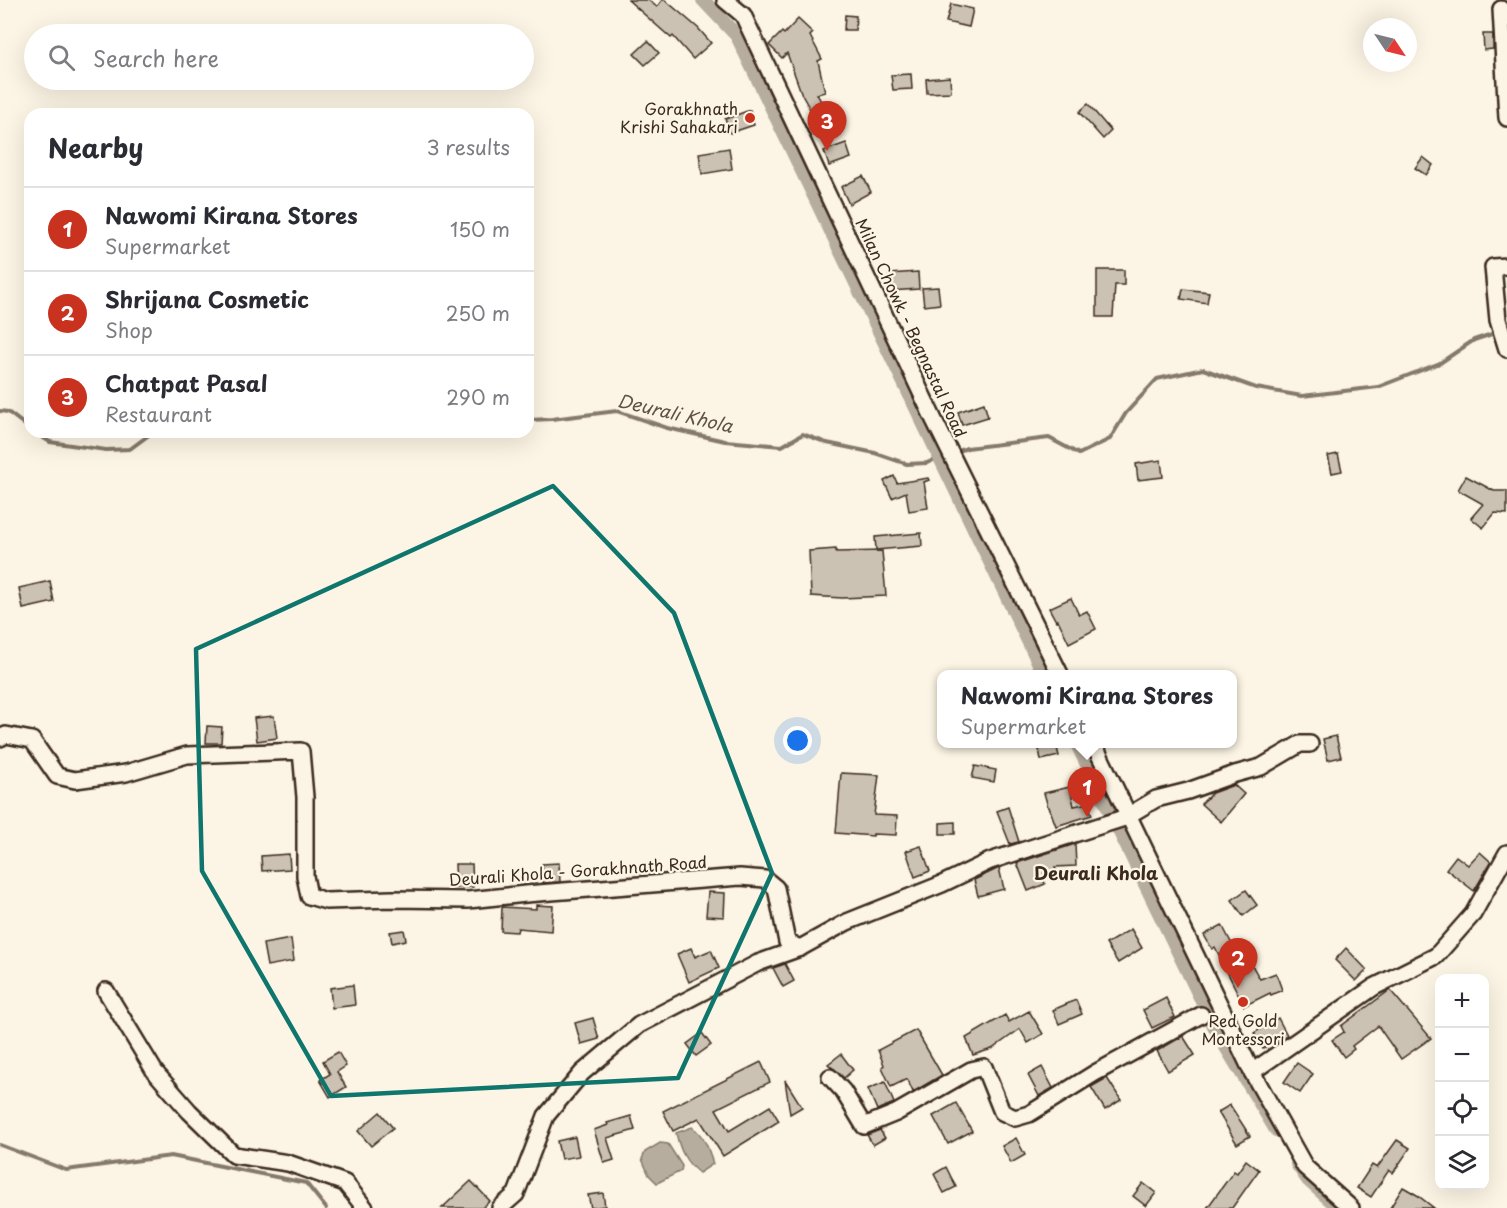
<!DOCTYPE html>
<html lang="en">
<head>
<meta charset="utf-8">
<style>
  :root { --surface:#fff; --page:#f7f7f7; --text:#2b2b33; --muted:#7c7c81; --line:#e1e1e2; --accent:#c8321e }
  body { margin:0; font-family:"Playpen Sans",sans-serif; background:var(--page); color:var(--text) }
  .controls { position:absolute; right:18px; bottom:18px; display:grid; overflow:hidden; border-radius:12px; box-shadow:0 6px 24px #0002 }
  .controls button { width:54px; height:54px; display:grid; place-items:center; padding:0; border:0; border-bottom:2px solid var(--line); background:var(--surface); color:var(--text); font:30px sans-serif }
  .compass { position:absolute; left:1363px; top:18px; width:54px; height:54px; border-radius:50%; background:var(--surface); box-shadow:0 6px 24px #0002; rotate:125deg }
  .you { position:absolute; left:798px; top:741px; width:21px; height:21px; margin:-15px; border:4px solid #fff; border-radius:50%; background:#1a73e8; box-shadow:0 0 0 9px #1a73e833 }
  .badge { display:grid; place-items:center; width:39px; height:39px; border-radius:50%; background:var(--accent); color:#fff; font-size:20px; font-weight:700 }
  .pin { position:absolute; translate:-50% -50px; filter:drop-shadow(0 2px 3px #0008) }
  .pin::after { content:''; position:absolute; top:32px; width:21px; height:18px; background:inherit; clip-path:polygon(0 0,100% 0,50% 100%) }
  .popup { position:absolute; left:937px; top:670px; width:300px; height:78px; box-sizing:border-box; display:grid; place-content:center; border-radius:12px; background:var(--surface); filter:drop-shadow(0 2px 4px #0005); font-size:20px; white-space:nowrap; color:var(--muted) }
  .popup b { font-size:22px; color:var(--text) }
  .popup::after { content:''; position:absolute; left:50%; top:100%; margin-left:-12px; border:12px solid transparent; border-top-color:var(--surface) }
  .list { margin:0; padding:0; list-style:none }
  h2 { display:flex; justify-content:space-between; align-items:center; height:78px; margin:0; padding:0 24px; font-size:26px }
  h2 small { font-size:20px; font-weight:400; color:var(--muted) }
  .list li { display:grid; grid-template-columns:39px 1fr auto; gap:18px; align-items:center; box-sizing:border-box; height:84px; padding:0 24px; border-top:2px solid var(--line) }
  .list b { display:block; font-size:22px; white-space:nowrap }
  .list p { margin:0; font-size:20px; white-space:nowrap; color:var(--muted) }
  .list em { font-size:20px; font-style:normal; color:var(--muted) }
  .icon { flex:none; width:33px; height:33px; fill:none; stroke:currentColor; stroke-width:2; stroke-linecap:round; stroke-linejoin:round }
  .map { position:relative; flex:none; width:1507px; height:1208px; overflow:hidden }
  .search { position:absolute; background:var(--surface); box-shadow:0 6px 24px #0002; left:24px; top:24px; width:510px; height:66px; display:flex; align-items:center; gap:15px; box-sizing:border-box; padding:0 21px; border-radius:33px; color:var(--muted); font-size:22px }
  .panel { position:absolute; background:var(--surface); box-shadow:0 6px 24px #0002; left:24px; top:108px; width:510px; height:330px; border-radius:18px }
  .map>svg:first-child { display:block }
</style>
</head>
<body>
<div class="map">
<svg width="1507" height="1208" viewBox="0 0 1507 1208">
  <rect width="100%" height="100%" fill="#fcf5e5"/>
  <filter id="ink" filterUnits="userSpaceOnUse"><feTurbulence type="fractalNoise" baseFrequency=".0167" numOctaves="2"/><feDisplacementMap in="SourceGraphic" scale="12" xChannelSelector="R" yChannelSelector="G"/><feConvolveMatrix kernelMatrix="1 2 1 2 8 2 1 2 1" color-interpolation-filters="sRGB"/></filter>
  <g filter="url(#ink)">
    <g fill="#b7ad9e" stroke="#85796b" stroke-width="1.5">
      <path d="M692,1127C705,1136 709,1150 713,1164L699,1173C685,1162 680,1150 676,1133Z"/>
      <path d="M660,1143L668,1144L682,1166L681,1171L657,1183L649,1175L642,1159L645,1152Z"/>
    </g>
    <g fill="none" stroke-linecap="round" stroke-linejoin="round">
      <g stroke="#85796b" stroke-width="4">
        <path d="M0,411L8,412L30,429"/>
        <path d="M528,420L552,419L617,411L667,428L725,441L782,446L803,434L827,443L875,453L907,464L927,463L946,454"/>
        <path d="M34,432L50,442L106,450L130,449L153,432"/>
        <path d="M953,453L967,448L1049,438L1079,454L1110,439L1126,413L1157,379L1203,369L1256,388L1302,396L1378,387L1440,363L1474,340L1498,332"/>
        <path d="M0,1145L66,1170L171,1156L306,1183L326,1208"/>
      </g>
      <g stroke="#b7ad9e" stroke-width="14">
        <path d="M703,0L737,36L1044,674"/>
        <path d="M1077,744L1218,1034L1276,1130"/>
        <path d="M1297,1164L1308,1180L1339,1208"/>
      </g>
    </g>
    <g fill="#ccc2b3" stroke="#3b2a1e" stroke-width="1.5">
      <path d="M628,0H648L657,7L662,0H665L698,28L711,43L693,59L673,36L671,38Z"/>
      <path d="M951,4L973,9L969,27L946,22Z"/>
      <path d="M845,15L856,16L855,30H844Z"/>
      <path d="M798,19L813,33L810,36L822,59L818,61L825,92L817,94L832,121L820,127L802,95L787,53L782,58L769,45L782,32L784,34Z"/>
      <path d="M1483,34H1493V49L1484,50Z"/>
      <path d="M648,41L659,53L645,65L634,54Z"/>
      <path d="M911,74L912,89L893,90L891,75Z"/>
      <path d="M950,77L951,92L927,93L926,79Z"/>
      <path d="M1088,104L1111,131L1103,139L1079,112Z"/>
      <path d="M750,110L754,125L730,133L725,119Z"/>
      <path d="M846,143L851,158L829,166L824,151Z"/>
      <path d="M729,148L732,169L702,174L699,153Z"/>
      <path d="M1423,157L1433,165L1426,175L1415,168Z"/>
      <path d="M863,176L871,192L849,204L841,187Z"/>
      <path d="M1097,270H1124V285H1115L1113,317H1097Z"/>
      <path d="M918,272L919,289L890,291L889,274Z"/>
      <path d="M938,287L940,304L924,306L922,288Z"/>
      <path d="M1183,289L1209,292L1207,303L1181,299Z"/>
      <path d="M984,403L988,417L962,425L958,412Z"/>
      <path d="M1338,454L1342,471L1332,473L1328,456Z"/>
      <path d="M1161,460L1163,477L1138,480L1136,464Z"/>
      <path d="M894,476L897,483L928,478L929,480L924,482L928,508L909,511L906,492L892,498L884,481Z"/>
      <path d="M1466,476L1494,491H1507V514L1495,513L1483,528L1471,518L1483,504L1458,490Z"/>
      <path d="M921,533L922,546L876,550L875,537Z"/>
      <path d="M836,549V552L882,551L886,596L842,598L811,596L809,551Z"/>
      <path d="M50,581L54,602L23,609L19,588Z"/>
      <path d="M1071,598L1079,615L1087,611L1096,629L1069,643L1058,620L1056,621L1049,608Z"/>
      <path d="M274,716L277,738L257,741L254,718Z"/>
      <path d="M207,726L222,727L221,743H206Z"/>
      <path d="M1336,736L1341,757L1328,760L1323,739Z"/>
      <path d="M1038,744H1056L1059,756L1041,760Z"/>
      <path d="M975,766L996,770L994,782L972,778Z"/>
      <path d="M841,773L879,775L874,815L897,816L896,835L873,834V836L836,833Z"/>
      <path d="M1234,785L1244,794L1221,822L1201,804L1212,793Z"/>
      <path d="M1070,787L1074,806L1088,803L1092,815L1056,826L1049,807H1048L1044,793Z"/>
      <path d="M1008,807L1019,842L1010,844L997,811Z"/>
      <path d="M955,822V834H940V823Z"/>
      <path d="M1075,844L1076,866L1055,867L1057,873L1043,877L1045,884L1028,891L1017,863Z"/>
      <path d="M921,846L930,871L915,877L906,851Z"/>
      <path d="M1480,852L1491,862L1474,891L1446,869L1456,856L1468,865Z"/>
      <path d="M289,854L290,869L262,871L261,856Z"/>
      <path d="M559,863L560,882L543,883L542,864Z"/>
      <path d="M455,864H472L473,887L456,888Z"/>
      <path d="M999,868L1004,889L978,896L974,880Z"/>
      <path d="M1246,890L1257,905L1243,916L1232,900Z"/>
      <path d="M708,892L725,893L724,917L706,916Z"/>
      <path d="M536,905L553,906L551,931L518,928L517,932L501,931L502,907L536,909Z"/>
      <path d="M1222,925L1235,950L1241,946L1260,979L1276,973L1282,990L1271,995L1270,993L1244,1006L1215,947L1212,949L1204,935Z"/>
      <path d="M1131,929L1142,948L1118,963L1106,944Z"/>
      <path d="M404,930L406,940L392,943L390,932Z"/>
      <path d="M291,939L294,961L267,966L263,944Z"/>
      <path d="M691,948L695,957L711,950L719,968L689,982L677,954Z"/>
      <path d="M1346,948L1367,970L1356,981L1335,960Z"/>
      <path d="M785,964L794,981L783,987L773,968Z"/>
      <path d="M353,985L355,1005L332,1008L330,988Z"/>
      <path d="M1390,990L1431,1038L1401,1059L1378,1026L1352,1046L1354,1049L1344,1057L1332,1040L1344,1032L1341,1026Z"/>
      <path d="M1166,998L1175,1017L1152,1028L1143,1010Z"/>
      <path d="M1076,1000L1082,1014L1059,1024L1053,1010Z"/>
      <path d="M1029,1011L1043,1034L1028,1043L1020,1029L992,1049L973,1055L966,1038L1005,1015L1009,1022Z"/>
      <path d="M593,1018L599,1039L581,1044L575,1023Z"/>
      <path d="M1278,1018L1287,1035L1263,1049L1254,1033Z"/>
      <path d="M916,1030L942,1075L913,1092L907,1079L891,1087L882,1067L884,1065L878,1050Z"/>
      <path d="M702,1033L711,1045L696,1056L687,1044Z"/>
      <path d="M1183,1036L1195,1055L1168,1071L1157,1051Z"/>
      <path d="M338,1052L346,1066L337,1072L346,1087L330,1097L320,1080L330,1074L323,1061Z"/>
      <path d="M841,1054L853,1070L844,1078L828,1064Z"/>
      <path d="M761,1062L770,1082L716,1109L729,1131L770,1106L779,1121L723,1156L699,1118L673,1131L663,1111Z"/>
      <path d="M1297,1063L1313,1074L1300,1093L1284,1082Z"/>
      <path d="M1042,1067L1053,1088L1039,1096L1028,1075Z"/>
      <path d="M1107,1078L1121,1100L1105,1110L1091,1087Z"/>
      <path d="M785,1080L802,1107L790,1114Z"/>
      <path d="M885,1082L894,1103L877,1110L868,1089Z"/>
      <path d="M956,1103L972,1131L948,1144L933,1116Z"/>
      <path d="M1230,1105L1250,1136L1237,1144L1218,1112Z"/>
      <path d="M380,1112L393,1128L371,1146L358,1131Z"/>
      <path d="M631,1116L635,1130L607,1138L614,1160L604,1163L594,1130L608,1125L607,1123Z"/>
      <path d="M880,1130L885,1138L873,1145L867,1135Z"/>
      <path d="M575,1137L579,1156L561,1159L557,1141Z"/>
      <path d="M1016,1138L1025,1155L1011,1163L1002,1146Z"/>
      <path d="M1397,1140L1410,1148L1393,1173L1389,1170L1371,1197L1357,1188L1372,1165L1377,1168Z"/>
      <path d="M1246,1160L1259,1170L1232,1208H1207L1234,1171L1237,1173Z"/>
      <path d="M946,1167L956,1187L944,1193L934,1174Z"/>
      <path d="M471,1181L490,1201L482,1208H442Z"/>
      <path d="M1143,1183L1156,1193L1146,1206L1133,1196Z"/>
      <path d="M1403,1187L1417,1195L1434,1208H1390Z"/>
      <path d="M603,1193L605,1206L591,1208L588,1195Z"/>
    </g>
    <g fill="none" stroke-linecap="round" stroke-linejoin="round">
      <g stroke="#3b2a1e" stroke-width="20">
        <g id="minor">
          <path d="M725,0L743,15L934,420L1060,674"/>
          <path d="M1501,9L1507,118"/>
          <path d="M1507,266L1493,267L1498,320L1507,349"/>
          <path d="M0,738L6,735L32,740L57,776L75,780L126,773L187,755L301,751L305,797V876L309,896L326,901L392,899L468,900L526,894L740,877L765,879L776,888L787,942L800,948L847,922L942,884L990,861L1124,818L1156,799L1188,791L1235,774L1261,767L1300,744H1310"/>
          <path d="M1094,744L1252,1072L1305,1167L1351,1208"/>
          <path d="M106,991L155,1072L189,1111L234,1155L288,1163L345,1183L365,1208"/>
          <path d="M1252,1072L1374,987L1436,956L1473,914L1507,853"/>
          <path d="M830,1077L843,1091L864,1126L896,1113L971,1070L984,1067L1002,1112L1015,1118L1029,1114L1095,1073L1201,1015"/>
          <path d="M500,1208L516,1194L546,1116L582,1073L639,1025L758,963L800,948"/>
        </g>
      </g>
      <use href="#minor" stroke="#fcf5e5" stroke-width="15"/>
    </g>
  </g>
  <path fill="none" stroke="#0f766e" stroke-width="4.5" stroke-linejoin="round" d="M553,486L674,613L772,873L678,1078L331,1096L202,871L196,649Z"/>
  <g fill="#c8321e" stroke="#fcf5e5" stroke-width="2">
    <circle cx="750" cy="118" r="6"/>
    <circle cx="1243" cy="1002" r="6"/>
  </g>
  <g text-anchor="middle" stroke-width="4.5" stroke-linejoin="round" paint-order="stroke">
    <g font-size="16" fill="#3b2a1e" stroke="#fcf5e5" text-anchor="end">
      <text x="738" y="115">Gorakhnath<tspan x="738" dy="18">Krishi Sahakari</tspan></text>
      <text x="1243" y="1027" text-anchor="middle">Red Gold<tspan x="1243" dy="18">Montessori</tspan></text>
    </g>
    <g font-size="16" fill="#3b2a1e" stroke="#fcf5e5">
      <text transform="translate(911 328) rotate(65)" y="6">Milan Chowk - Begnastal Road</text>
      <text transform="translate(578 871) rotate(-4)" y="6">Deurali Khola - Gorakhnath Road</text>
    </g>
    <g font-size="18" font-style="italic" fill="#605144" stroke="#fcf5e5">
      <text transform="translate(675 414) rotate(13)" y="6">Deurali Khola</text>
    </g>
    <g font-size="18" font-weight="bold" fill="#3b2a1e" stroke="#fcf5e5">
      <text x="1096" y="880">Deurali Khola</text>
    </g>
  </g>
</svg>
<div class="controls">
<button>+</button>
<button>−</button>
<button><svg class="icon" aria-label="locate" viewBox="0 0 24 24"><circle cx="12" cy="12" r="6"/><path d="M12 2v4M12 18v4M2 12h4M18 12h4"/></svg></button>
<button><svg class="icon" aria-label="layers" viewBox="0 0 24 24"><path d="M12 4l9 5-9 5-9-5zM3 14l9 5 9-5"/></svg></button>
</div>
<svg class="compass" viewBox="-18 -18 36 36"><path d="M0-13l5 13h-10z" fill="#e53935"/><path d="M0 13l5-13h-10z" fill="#7c7c81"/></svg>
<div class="you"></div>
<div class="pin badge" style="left:1087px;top:817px">1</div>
<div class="popup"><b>Nawomi Kirana Stores</b>Supermarket</div>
<div class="pin badge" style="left:1238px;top:988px">2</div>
<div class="pin badge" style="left:827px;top:151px">3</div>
<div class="search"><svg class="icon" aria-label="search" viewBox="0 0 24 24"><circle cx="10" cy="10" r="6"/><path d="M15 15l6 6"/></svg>Search here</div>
<section class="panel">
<h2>Nearby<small>3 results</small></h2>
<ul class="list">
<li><span class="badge">1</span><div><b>Nawomi Kirana Stores</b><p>Supermarket</p></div><em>150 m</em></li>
<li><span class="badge">2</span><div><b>Shrijana Cosmetic</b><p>Shop</p></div><em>250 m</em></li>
<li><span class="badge">3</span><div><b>Chatpat Pasal</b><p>Restaurant</p></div><em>290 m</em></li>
</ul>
</section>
</div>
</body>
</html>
